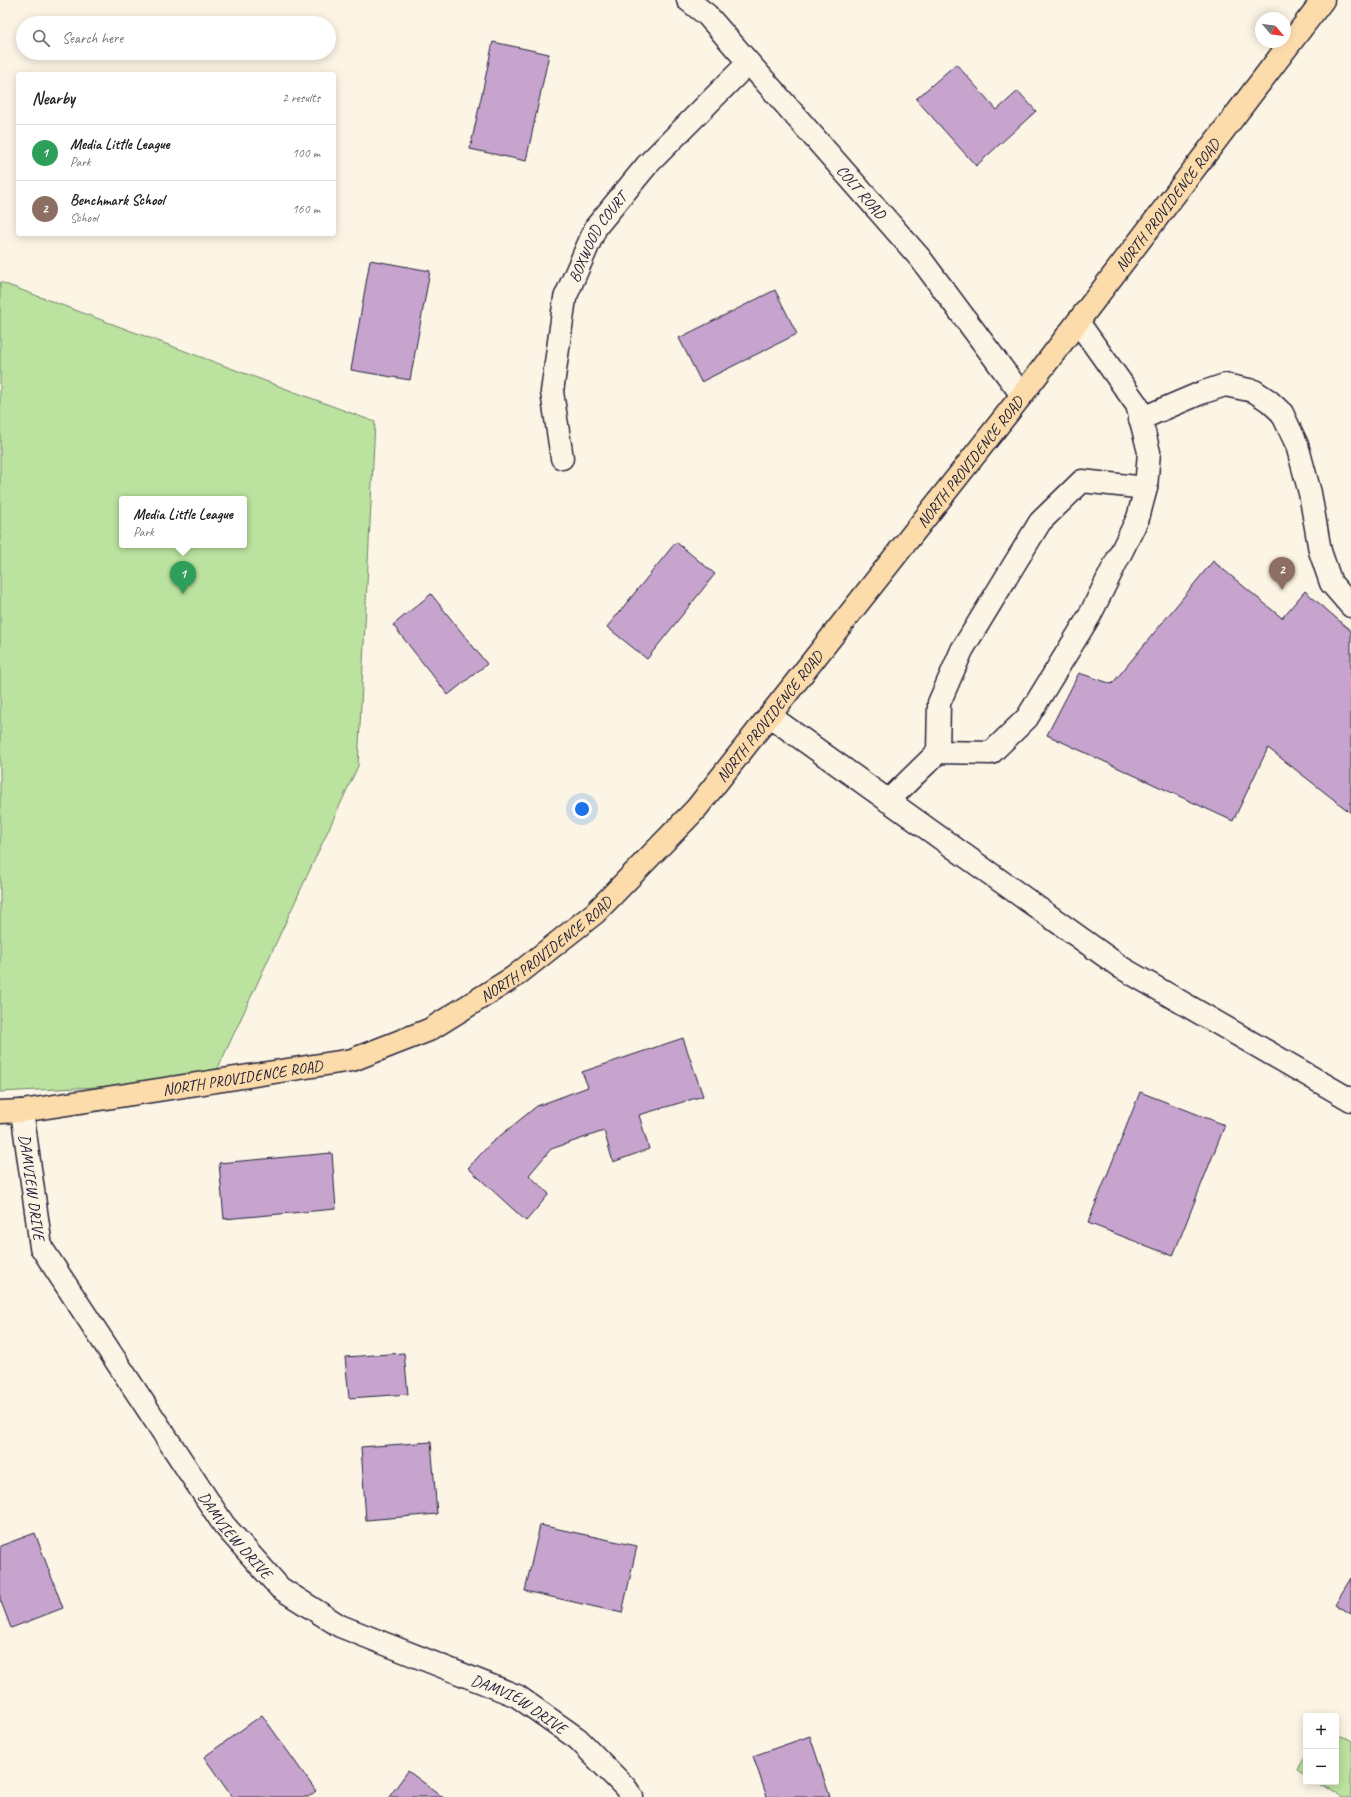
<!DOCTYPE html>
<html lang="en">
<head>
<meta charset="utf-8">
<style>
  :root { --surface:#fff; --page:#f2f2f2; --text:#202124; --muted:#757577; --line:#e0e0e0; --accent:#22223b }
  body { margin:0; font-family:Caveat,sans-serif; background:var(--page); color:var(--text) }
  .controls { position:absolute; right:12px; bottom:12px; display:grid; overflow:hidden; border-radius:4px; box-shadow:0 2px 10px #0003 }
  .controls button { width:36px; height:36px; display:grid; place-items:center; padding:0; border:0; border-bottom:1px solid var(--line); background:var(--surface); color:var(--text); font:20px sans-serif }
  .compass { position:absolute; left:1255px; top:12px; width:36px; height:36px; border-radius:50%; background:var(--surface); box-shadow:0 2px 10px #0003; rotate:119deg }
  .you { position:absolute; left:582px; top:809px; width:14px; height:14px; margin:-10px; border:3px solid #fff; border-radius:50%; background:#1a73e8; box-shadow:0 0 0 6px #1a73e833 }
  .badge { display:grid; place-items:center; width:26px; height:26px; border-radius:50%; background:var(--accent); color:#fff; font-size:13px; font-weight:700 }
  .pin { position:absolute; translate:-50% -33px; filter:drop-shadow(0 1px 2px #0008) }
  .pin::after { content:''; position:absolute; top:21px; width:14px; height:12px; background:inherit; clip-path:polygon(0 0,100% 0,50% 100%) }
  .popup { position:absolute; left:119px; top:496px; width:128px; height:52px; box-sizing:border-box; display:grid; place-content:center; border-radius:4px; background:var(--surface); filter:drop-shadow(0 1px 3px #0005); font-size:13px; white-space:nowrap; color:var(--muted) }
  .popup b { font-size:15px; color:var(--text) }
  .popup::after { content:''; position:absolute; left:50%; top:100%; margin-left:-8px; border:8px solid transparent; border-top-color:var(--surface) }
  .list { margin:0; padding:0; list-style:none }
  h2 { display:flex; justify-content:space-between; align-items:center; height:52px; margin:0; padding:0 16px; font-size:17px }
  h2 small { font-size:13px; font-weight:400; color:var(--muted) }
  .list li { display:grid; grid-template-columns:26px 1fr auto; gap:12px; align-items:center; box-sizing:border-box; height:56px; padding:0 16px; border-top:1px solid var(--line) }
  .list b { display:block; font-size:15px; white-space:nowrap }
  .list p { margin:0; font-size:13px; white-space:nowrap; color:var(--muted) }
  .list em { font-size:13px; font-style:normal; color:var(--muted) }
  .icon { flex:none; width:22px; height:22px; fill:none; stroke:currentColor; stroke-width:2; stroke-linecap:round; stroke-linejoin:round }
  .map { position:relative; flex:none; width:1351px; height:1797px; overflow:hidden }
  .search { position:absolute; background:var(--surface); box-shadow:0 2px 10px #0003; left:16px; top:16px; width:320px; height:44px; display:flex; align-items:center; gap:10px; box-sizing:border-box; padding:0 14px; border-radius:22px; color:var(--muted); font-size:15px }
  .panel { position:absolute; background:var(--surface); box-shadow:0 2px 10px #0003; left:16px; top:72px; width:320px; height:164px; border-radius:4px }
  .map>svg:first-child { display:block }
</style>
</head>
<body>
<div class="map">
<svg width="1351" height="1797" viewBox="0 0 1351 1797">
  <rect width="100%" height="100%" fill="#fcf5e5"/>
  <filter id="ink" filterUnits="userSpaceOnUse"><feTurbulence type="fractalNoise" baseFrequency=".025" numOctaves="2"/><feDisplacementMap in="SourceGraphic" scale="8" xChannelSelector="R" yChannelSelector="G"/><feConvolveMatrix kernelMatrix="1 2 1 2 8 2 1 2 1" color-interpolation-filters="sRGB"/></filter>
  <g filter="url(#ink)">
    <g fill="#bbe29e" stroke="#6e826c" fill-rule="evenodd">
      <path d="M0,282L375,422L358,766L212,1081L0,1092ZM122,499H244V545H122Z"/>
      <path d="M1336,1735L1351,1744V1797H1341L1318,1782H1336Z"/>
      <path d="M1306,1754V1775L1297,1769Z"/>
    </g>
    <g fill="#c6a4ce" stroke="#22223b">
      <path d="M493,42L549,54L526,161L470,149Z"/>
      <path d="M956,64L997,110L1018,91L1036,111L976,166L916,99Z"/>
      <path d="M370,260L430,271L410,380L351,370Z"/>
      <path d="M775,290L797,334L701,382L679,338Z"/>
      <path d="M676,542L715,574L647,659L607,627Z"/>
      <path d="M1213,561L1282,618L1305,591L1351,631V813L1268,748L1233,821L1047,735L1079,673L1112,684Z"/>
      <path d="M431,594L487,664L448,695L393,625Z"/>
      <path d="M683,1038L703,1096L639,1115L649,1149L613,1162L604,1131L551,1149L529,1175L549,1194L526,1221L468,1168L490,1144L537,1106L588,1087L582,1072Z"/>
      <path d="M1140,1092L1225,1125L1173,1256L1088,1223Z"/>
      <path d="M332,1153L336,1209L224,1219L219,1163Z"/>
      <path d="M404,1353L408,1394L349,1398L345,1357Z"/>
      <path d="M431,1442L437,1514L366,1520L361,1447Z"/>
      <path d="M540,1525L637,1546L622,1613L525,1591Z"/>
      <path d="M35,1533L63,1608L11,1628L0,1599V1546Z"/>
      <path d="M1351,1578V1614L1335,1604Z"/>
      <path d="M262,1715L316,1791L308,1797H232L204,1757Z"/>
      <path d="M810,1736L830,1797H767L753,1756Z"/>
      <path d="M408,1771L443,1797H389Z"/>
    </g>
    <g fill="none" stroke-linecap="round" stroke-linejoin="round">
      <g stroke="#22223b" stroke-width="25">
        <g id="minor">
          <path id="s1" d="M688,0L707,15L920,258L1022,395"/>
          <path d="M1140,419L1201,393L1225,385L1254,391L1269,401L1282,413L1297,445L1310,493L1320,551L1331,583L1351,606"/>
          <path id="s2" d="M562,458L552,392L565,298L596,227L647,165L748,63"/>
          <path d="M770,716L1122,968L1351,1100"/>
          <path d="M938,752L939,703L962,650L1040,522L1082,481L1146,488"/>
          <path d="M888,801L938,752L991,753L1027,718L1090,615L1138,518L1146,488L1149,452L1137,405L1078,322"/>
          <path id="s3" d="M22,1111L41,1247L224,1525L280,1588L340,1626L517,1696L578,1739L625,1787L632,1797"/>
        </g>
      </g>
      <g stroke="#22223b" stroke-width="25">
        <g id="major">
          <path id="s4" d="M0,1112L22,1111L352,1060L429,1030L514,977L595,913L696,809L1022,395L1323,0"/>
        </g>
      </g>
      <use href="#minor" stroke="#fcf5e5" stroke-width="22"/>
      <use href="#major" stroke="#fddcac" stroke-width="22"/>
    </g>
  </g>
  <g text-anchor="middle" stroke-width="4" stroke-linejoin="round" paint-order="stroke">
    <g font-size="16" fill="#22223b" stroke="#fcf5e5">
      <text dy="6" stroke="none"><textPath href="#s1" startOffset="259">COLT ROAD</textPath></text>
      <text dy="6" stroke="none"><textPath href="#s4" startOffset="1553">NORTH PROVIDENCE ROAD</textPath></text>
      <text dy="6" stroke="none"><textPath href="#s2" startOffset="231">BOXWOOD COURT</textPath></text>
      <text dy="6" stroke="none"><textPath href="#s4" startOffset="1229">NORTH PROVIDENCE ROAD</textPath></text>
      <text dy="6" stroke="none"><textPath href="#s4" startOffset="905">NORTH PROVIDENCE ROAD</textPath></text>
      <text dy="6" stroke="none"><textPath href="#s4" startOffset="581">NORTH PROVIDENCE ROAD</textPath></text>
      <text dy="6" stroke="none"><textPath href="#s4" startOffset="245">NORTH PROVIDENCE ROAD</textPath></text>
      <text dy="6" stroke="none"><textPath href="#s3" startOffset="77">DAMVIEW DRIVE</textPath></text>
      <text dy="6" stroke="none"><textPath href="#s3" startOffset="485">DAMVIEW DRIVE</textPath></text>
      <text dy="6" stroke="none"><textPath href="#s3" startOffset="821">DAMVIEW DRIVE</textPath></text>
    </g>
  </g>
</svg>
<div class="controls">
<button>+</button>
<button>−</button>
</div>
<svg class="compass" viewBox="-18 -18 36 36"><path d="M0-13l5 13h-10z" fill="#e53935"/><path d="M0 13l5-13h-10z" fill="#757577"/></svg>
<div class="you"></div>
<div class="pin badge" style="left:183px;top:594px;background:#2e9e5b">1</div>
<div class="popup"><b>Media Little League</b>Park</div>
<div class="pin badge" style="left:1282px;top:590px;background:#8d6e63">2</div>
<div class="search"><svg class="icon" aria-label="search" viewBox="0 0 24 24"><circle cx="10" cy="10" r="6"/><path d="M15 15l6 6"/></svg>Search here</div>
<section class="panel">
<h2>Nearby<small>2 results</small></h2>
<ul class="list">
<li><span class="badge" style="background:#2e9e5b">1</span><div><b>Media Little League</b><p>Park</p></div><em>100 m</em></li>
<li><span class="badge" style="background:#8d6e63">2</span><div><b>Benchmark School</b><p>School</p></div><em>160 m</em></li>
</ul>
</section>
</div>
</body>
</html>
